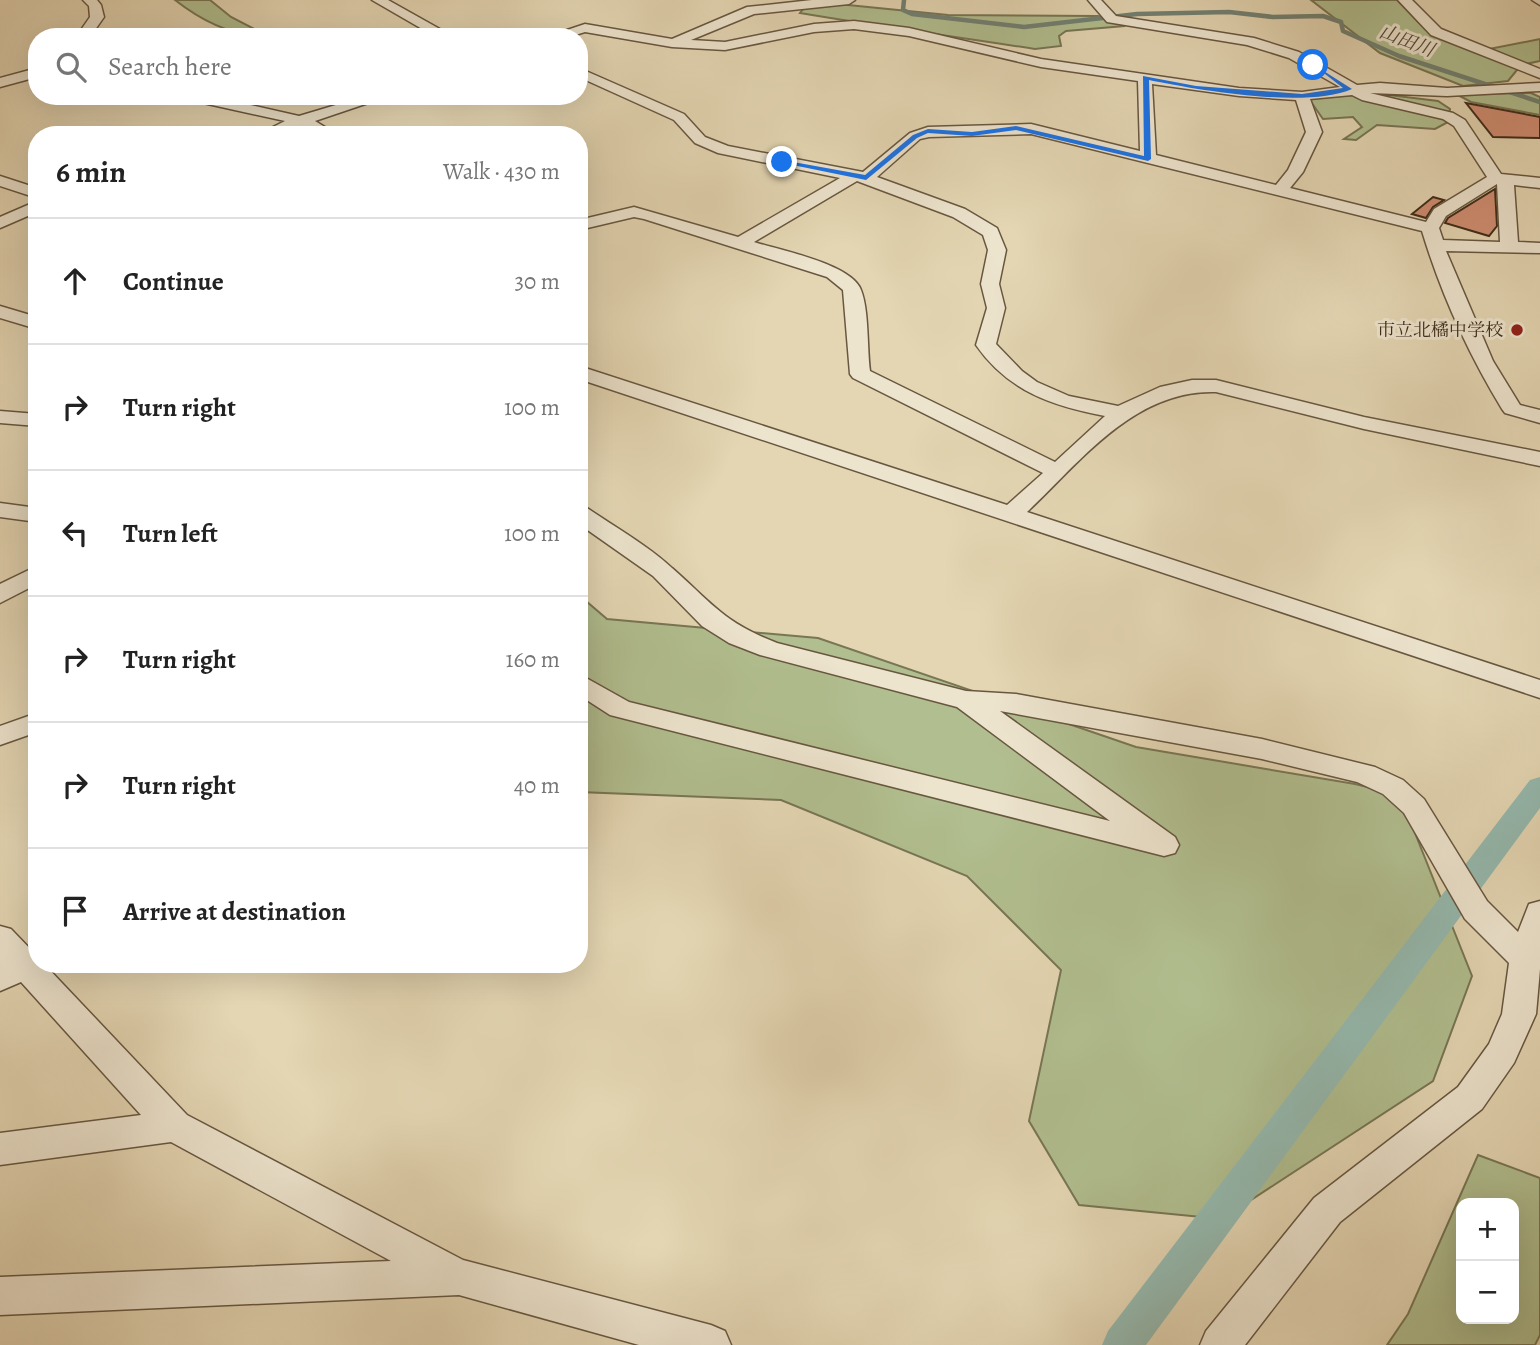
<!DOCTYPE html>
<html lang="en">
<head>
<meta charset="utf-8">
<style>
  :root { --surface:#fff; --page:#f6f6f6; --text:#222; --muted:#767676; --line:#e0e0e0 }
  body { margin:0; font-family:Alegreya,"Noto Serif JP",serif; background:var(--page); color:var(--text) }
  .controls { position:absolute; right:21px; bottom:21px; display:grid; overflow:hidden; border-radius:14px; box-shadow:0 7px 28px #0002 }
  .controls button { width:63px; height:63px; display:grid; place-items:center; padding:0; border:0; border-bottom:2px solid var(--line); background:var(--surface); color:var(--text); font:35px sans-serif }
  .stop { position:absolute; width:21px; height:21px; margin:-16px; border:5px solid #1a73e8; border-radius:50%; background:#fff }
  .stop.end { background:#1a73e8; border-color:#fff; box-shadow:0 2px 7px #0008 }
  .list { margin:0; padding:0; list-style:none }
  h2 { display:flex; justify-content:space-between; align-items:center; height:91px; margin:0; padding:0 28px; font-size:30px }
  h2 small { font-size:23px; font-weight:400; color:var(--muted) }
  .list li { display:grid; grid-template-columns:46px 1fr auto; gap:21px; align-items:center; box-sizing:border-box; height:126px; padding:0 28px; border-top:2px solid var(--line) }
  .list b { display:block; font-size:26px; white-space:nowrap }
  .list em { font-size:23px; font-style:normal; color:var(--muted) }
  .icon { flex:none; width:38px; height:38px; fill:none; stroke:currentColor; stroke-width:2; stroke-linecap:round; stroke-linejoin:round }
  .map { position:relative; flex:none; width:1540px; height:1345px; overflow:hidden }
  .search { position:absolute; background:var(--surface); box-shadow:0 7px 28px #0002; left:28px; top:28px; width:560px; height:77px; display:flex; align-items:center; gap:18px; box-sizing:border-box; padding:0 24px; border-radius:28px; color:var(--muted); font-size:26px }
  .panel { position:absolute; background:var(--surface); box-shadow:0 7px 28px #0002; left:28px; top:126px; width:560px; height:847px; border-radius:28px }
  .map>svg:first-child { display:block }
</style>
</head>
<body>
<div class="map">
<svg width="1540" height="1345" viewBox="0 0 1540 1345">
  <rect width="100%" height="100%" fill="#e4d6b3"/>
  <filter id="stains"><feTurbulence type="fractalNoise" baseFrequency=".00286" numOctaves="4"/><feColorMatrix values="0 0 0 0 .2 0 0 0 0 .09 0 0 0 0 .02 0 0 0 .5 -.17"/></filter>
  <radialGradient id="worn" r=".72"><stop offset=".6" stop-color="#630" stop-opacity="0"/><stop offset="1" stop-color="#630" stop-opacity=".3"/></radialGradient>
  <g fill="#b1be8f" stroke="#787654" stroke-width="2" fill-rule="evenodd">
    <path d="M175,0H210L231,17L270,37C235,37 203,22 175,0Z"/>
    <path d="M1311,0H1397L1425,29L1479,51L1540,39V61L1521,65L1508,81L1463,86L1380,53Z"/>
    <path d="M838,4L948,15L1098,16L1125,26L1066,31L1059,36L1061,46L1035,49C957,37 877,26 800,13L804,8Z"/>
    <path d="M1373,93L1438,101L1450,109L1448,122L1435,129L1377,125L1356,140L1344,139L1362,127L1353,117L1323,119L1309,99Z"/>
    <path d="M1531,93L1540,97V115L1471,102L1456,94Z"/>
    <path d="M579,595L607,619L818,638L1136,747L1355,784L1388,792L1409,818L1472,976L1433,1081L1222,1219L1079,1205L1029,1121L1061,970L967,876L781,800L579,792Z"/>
    <path d="M1478,1155L1540,1178V1335L1535,1345H1387L1408,1314ZM1461,1203H1514V1319H1461Z"/>
  </g>
  <g fill="none" stroke-linecap="round" stroke-linejoin="round">
    <path stroke="#728173" stroke-width="4.5" d="M904,0L903,10L912,14L1024,27L1137,14L1229,12L1273,17L1323,16L1341,22L1343,31L1399,56L1540,102"/>
    <path fill="#95b9ae" fill-rule="evenodd" d="M1540,777V808L1146,1345H1102L1108,1331L1530,780Z"/>
  </g>
  <g fill="#d08e73" stroke="#3e2d1a" stroke-width="2">
    <path d="M1466,103L1540,117V138L1493,137Z"/>
    <path d="M1495,189L1497,226L1489,236L1445,223L1448,218Z"/>
    <path d="M1433,197L1444,200L1433,207L1426,218L1412,214Z"/>
  </g>
  <g fill="none" stroke-linecap="round" stroke-linejoin="round">
    <g stroke="#685740" stroke-width="3">
      <g id="minor">
        <path d="M83,0H97L101,5L104,17L90,37H76L90,17L89,6Z"/>
        <path d="M372,0H388L454,37H436Z"/>
        <path d="M812,0H855L849,4L754,14L691,40L725,42L814,24L854,21L909,28L1041,59L1239,88L1302,92L1340,87L1289,58L1247,45L1107,22L1088,0H1101L1116,16L1254,38L1299,52L1357,85L1380,83L1447,88L1540,83V91L1447,96L1370,93L1453,113L1465,120L1501,174L1540,178V188L1514,185L1518,242L1540,243V253L1446,251L1493,361L1520,405L1540,410V423L1505,413L1502,409C1468,353 1441,294 1422,231L1031,134L929,137L920,139L877,177L965,209L997,228L1006,250L999,284L1005,308L996,344L1022,371L1037,382L1069,396L1118,406L1160,387L1192,380H1216L1364,417L1540,452V466L1364,429L1216,392C1135,389 1081,461 1027,512L1540,680V698L579,379V366L1007,505L1043,473L853,378L850,374L843,290L827,277L644,219L634,217L579,230V220L634,207L738,237L840,178L718,153L695,143L674,120L579,77V68L684,114L705,137L728,146L863,172L910,133L928,127L1031,124L1140,151L1138,81L1041,67L909,36L854,29L814,32L725,50L672,47L585,32L569,37H546L585,24L672,39L747,7ZM1152,84L1239,96L1296,100L1306,132L1288,170L1276,185L1156,155ZM1352,95L1362,100L1443,119L1454,126L1487,177L1434,209L1426,222L1290,188L1303,172L1322,132L1310,99ZM857,181L953,217L983,235L988,250L981,284L987,308L976,345C1008,391 1052,406 1105,416L1055,462L870,371C867,348 869,310 861,290C852,264 779,250 754,242ZM1497,184L1500,242L1443,240L1439,228L1446,216Z"/>
        <path d="M1398,0H1412L1441,29L1540,69V78L1431,35Z"/>
        <path d="M1532,0H1540V5Z"/>
        <path d="M37,68V77L0,87V78Z"/>
        <path d="M187,96H211L299,116L366,96H389L315,121L338,135H319L300,126L279,135H257L285,121L203,103Z"/>
        <path d="M0,176L37,188V198L0,186Z"/>
        <path d="M37,201V212L0,228V217Z"/>
        <path d="M0,306L37,317V329L0,318Z"/>
        <path d="M0,411L37,414V426L0,423Z"/>
        <path d="M0,503L37,508V522L0,517Z"/>
        <path d="M579,506L587,508C615,527 647,545 672,568C713,604 723,622 777,643L966,691L1016,694L1262,739L1375,767L1403,780L1424,799L1487,901L1518,932L1529,904L1540,901V969L1536,1014L1514,1063L1482,1109L1340,1222L1245,1345H1200L1206,1331L1314,1198L1458,1087L1489,1044L1502,1014L1509,963L1465,919L1404,813L1383,794L1357,782L1262,759L1000,711L1175,837L1179,845L1175,853L1164,856L610,715L579,695V674L629,702L1110,821L957,707L760,655L729,643L702,626L653,576L579,524Z"/>
        <path d="M37,566V584L0,603V584Z"/>
        <path d="M37,713V732L0,745V726Z"/>
        <path d="M0,926L11,929L37,956V964H44L187,1115L463,1260L711,1325L725,1331L731,1345H639L459,1295L0,1315V1277L391,1261L171,1142L0,1165V1133L141,1115L21,982L0,991Z"/>
      </g>
    </g>
    <use href="#minor" fill="#ede4ce" fill-rule="evenodd"/>
  </g>
  <path fill="#1a73e8" d="M1311,63L1352,89C1307,109 1198,90 1149,80L1151,159L1148,161L1016,130L972,136L928,133L917,138L866,180L778,162L782,160L865,175L913,135L928,129L972,132L1016,126L1144,156L1143,76L1196,86L1302,94L1343,88Z"/>
  <circle fill="#8f2418" stroke="#ede4ce" stroke-width="2.5" cx="1517" cy="330" r="7"/>
  <g text-anchor="middle" stroke-width="6" stroke-linejoin="round" paint-order="stroke">
    <g font-size="18" fill="#3e2d1a" stroke="#ede4ce" text-anchor="end">
      <text x="1503" y="336">市立北橘中学校</text>
    </g>
    <g font-size="19" font-style="italic" fill="#4f4938" stroke="#ede4ce">
      <text transform="translate(1407 40) rotate(21)" y="7">山田川</text>
    </g>
  </g>
  <rect width="100%" height="100%" filter="url(#stains)"/>
  <rect width="100%" height="100%" fill="url(#worn)"/>
</svg>
<div class="controls">
<button>+</button>
<button>−</button>
</div>
<div class="stop" style="left:1313px;top:65px"></div>
<div class="stop end" style="left:782px;top:162px"></div>
<div class="search"><svg class="icon" aria-label="search" viewBox="0 0 24 24"><circle cx="10" cy="10" r="6"/><path d="M15 15l6 6"/></svg>Search here</div>
<section class="panel">
<h2>6 min<small>Walk · 430 m</small></h2>
<ul class="list">
<li><svg class="icon" aria-label="ahead" viewBox="0 0 24 24"><path d="M12 20V5M6 11l6-6 6 6"/></svg><div><b>Continue</b></div><em>30 m</em></li>
<li><svg class="icon" aria-label="right" viewBox="0 0 24 24"><path d="M7 20v-9h11M14 6l5 5-5 5"/></svg><div><b>Turn right</b></div><em>100 m</em></li>
<li><svg class="icon" aria-label="left" viewBox="0 0 24 24"><path d="M17 20v-9H6M10 6l-5 5 5 5"/></svg><div><b>Turn left</b></div><em>100 m</em></li>
<li><svg class="icon" aria-label="right" viewBox="0 0 24 24"><path d="M7 20v-9h11M14 6l5 5-5 5"/></svg><div><b>Turn right</b></div><em>160 m</em></li>
<li><svg class="icon" aria-label="right" viewBox="0 0 24 24"><path d="M7 20v-9h11M14 6l5 5-5 5"/></svg><div><b>Turn right</b></div><em>40 m</em></li>
<li><svg class="icon" aria-label="arrive" viewBox="0 0 24 24"><path d="M6 21V4h12l-3 4 3 4H6"/></svg><div><b>Arrive at destination</b></div></li>
</ul>
</section>
</div>
</body>
</html>
